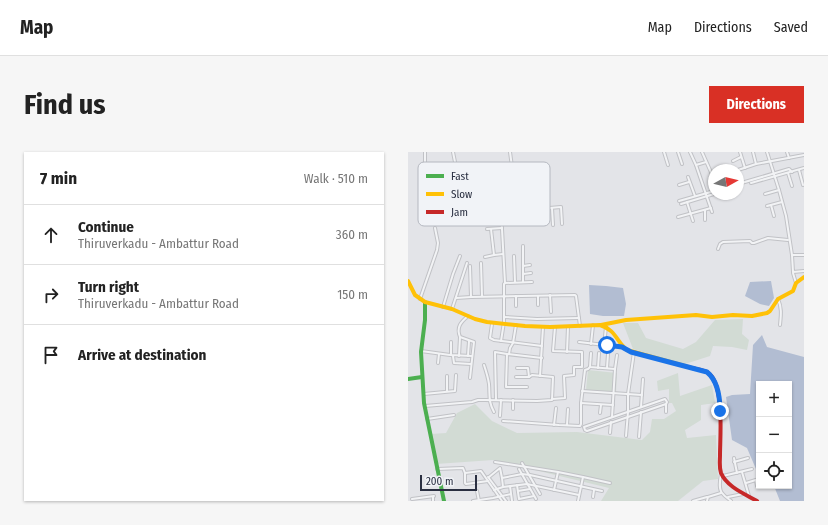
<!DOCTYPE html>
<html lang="en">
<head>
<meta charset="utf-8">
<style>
  :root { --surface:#fff; --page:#f6f6f6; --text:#222; --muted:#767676; --line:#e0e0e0; --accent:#d93025 }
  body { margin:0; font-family:"Fira Sans Condensed",sans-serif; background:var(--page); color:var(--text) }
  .controls { position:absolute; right:12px; bottom:12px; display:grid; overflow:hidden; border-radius:0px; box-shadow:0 1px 3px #0004 }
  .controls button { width:36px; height:36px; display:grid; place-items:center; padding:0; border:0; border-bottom:1px solid var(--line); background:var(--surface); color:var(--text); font:20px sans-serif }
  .compass { position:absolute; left:300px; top:12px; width:36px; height:36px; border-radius:50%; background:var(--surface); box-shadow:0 1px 3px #0004; rotate:82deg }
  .scale { position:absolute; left:12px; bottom:10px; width:57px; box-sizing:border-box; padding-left:4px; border:2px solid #2a2f41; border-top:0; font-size:11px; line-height:14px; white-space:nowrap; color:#2a2f41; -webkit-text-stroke:3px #f1f3f7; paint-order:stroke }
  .stop { position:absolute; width:12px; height:12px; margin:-9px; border:3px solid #1a73e8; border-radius:50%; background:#fff }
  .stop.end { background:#1a73e8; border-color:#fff; box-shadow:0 1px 4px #0008 }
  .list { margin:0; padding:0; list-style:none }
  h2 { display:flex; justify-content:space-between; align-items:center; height:52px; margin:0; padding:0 16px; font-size:17px }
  h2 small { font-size:13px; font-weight:400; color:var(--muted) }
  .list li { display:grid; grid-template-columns:26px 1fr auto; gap:12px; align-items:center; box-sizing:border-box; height:60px; padding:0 16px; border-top:1px solid var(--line) }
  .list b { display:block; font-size:15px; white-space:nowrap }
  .list p { margin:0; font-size:13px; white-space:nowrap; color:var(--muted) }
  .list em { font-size:13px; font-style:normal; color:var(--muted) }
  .icon { flex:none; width:22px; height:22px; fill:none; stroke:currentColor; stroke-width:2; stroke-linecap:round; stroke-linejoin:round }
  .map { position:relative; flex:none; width:396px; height:349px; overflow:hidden; border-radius:0px }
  header { display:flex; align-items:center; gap:24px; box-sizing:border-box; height:56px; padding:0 20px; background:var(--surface); border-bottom:1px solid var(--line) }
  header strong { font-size:19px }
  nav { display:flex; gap:22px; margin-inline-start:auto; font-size:14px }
  .intro { display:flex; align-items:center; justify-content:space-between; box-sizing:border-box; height:96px; padding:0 24px }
  h1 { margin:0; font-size:28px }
  .button { padding:10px 18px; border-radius:0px; background:var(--accent); color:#fff; font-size:14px; font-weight:700 }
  main { display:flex; gap:24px; padding:0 24px }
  aside { flex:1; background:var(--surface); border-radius:0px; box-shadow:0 1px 3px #0004 }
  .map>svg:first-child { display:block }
</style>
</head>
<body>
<header>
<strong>Map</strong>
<nav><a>Map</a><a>Directions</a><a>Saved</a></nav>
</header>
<div class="intro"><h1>Find us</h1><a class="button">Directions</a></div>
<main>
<aside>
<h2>7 min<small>Walk · 510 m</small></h2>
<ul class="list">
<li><svg class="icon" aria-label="ahead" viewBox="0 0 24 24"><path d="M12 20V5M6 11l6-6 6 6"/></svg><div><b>Continue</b><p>Thiruverkadu - Ambattur Road</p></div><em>360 m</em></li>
<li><svg class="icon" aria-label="right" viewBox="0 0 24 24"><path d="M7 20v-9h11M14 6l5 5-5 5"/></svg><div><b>Turn right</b><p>Thiruverkadu - Ambattur Road</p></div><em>150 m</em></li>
<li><svg class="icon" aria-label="arrive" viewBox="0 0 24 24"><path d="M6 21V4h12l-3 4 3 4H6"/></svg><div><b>Arrive at destination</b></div></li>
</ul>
</aside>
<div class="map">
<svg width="396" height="349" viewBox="0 0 396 349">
  <rect width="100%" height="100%" fill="#e3e4e8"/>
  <g fill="#d2dbd4">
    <path d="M335,167L334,182L341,188L339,198L324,195L305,194L302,204L277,212L261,208L225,197L215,171H230L238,186L275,197L288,190L307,168Z"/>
    <path d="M180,218L209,221L208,240L178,238Z"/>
    <path d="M270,221L272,244L304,233L307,251L293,253V268L277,278L279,286L308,283L310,327L295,329L270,349H193L201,336L85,308L28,312L23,282L38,281L49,261L67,252L84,269L109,281L169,280L234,288L242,280L244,267H256L268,259L264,251H261V237L250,239L249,229Z"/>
  </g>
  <g fill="#b2bdd2">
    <path d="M363,129L366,146L361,154L352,152L337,144L342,130Z"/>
    <path d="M181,133L198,134L215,136L218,152L216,164H195L182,162Z"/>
    <path d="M354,183L359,195L396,205V349H372L366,334H381V232H351V319L348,317L339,296L324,288L318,245L324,243L342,242L345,193Z"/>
  </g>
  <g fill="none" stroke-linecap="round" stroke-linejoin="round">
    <g stroke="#c1c2c6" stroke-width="4">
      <g id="street">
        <path d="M17,0V12"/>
        <path d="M45,0L47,10"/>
        <path d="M256,0L260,13"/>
        <path d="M270,0L274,12"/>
        <path d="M282,0L288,13L304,60"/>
        <path d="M294,0L306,27"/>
        <path d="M332,0L337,16"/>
        <path d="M345,0L348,12"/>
        <path d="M359,0L371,38L378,64L384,103H396"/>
        <path d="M379,0L381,6"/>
        <path d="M325,9L333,5"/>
        <path d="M288,13L298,10"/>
        <path d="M330,18L348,12L396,3"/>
        <path d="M391,18L395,33"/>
        <path d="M380,21L384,34"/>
        <path d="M280,25L287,44"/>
        <path d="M343,31L396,16"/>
        <path d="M330,32L381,17L384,20"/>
        <path d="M271,33L281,30"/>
        <path d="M90,35L105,33"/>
        <path d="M357,42L371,38"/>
        <path d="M91,44L105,42"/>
        <path d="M271,49L306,39"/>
        <path d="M279,50L285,69"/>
        <path d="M273,52L306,42"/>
        <path d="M363,53L366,64"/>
        <path d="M72,54L92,53"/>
        <path d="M359,54L374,50"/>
        <path d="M144,56L145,73"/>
        <path d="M136,57V70"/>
        <path d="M297,58V68"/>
        <path d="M70,62L153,55L154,72"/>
        <path d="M270,65L303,56"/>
        <path d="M78,69H93"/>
        <path d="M79,77L94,76"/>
        <path d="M83,77L86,103"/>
        <path d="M310,97L312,92L315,90L342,89L344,91H346L360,86L380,88"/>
        <path d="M384,103L385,120L396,119"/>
        <path d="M106,104L107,130"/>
        <path d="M77,105L86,103L95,102"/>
        <path d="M73,111L74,144"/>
        <path d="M62,114L63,145"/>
        <path d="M115,114L122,113"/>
        <path d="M385,121L388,131"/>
        <path d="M115,122L123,121"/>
        <path d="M115,130V94"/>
        <path d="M97,131L93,59L89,28L91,25L104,23L105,22L102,0"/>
        <path d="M142,143L143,160"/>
        <path d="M108,144V154"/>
        <path d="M130,144V153"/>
        <path d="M48,146L63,145L167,143L168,144L172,174"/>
        <path d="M12,147L29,98L30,91L27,76"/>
        <path d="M370,147C374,156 373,163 372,173"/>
        <path d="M35,155L45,122L52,104"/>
        <path d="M44,157L59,111"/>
        <path d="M96,165L129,167L171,166"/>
        <path d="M84,172L82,186L86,188L134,194"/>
        <path d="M52,185C48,175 53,170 60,164"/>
        <path d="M93,189L96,170V132L97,131L124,130"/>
        <path d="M43,190V203"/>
        <path d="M171,190L214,195"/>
        <path d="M183,192L185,173"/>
        <path d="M196,193L198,175"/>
        <path d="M13,199L42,203L64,204"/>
        <path d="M159,200L160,175"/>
        <path d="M183,201L182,215L207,217L204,265"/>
        <path d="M99,202L98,235H119"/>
        <path d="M101,202L102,196L105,191L108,173"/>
        <path d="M45,204L46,211L63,212"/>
        <path d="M51,204L52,185L66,190L62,226"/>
        <path d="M60,204L61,189"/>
        <path d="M30,211L31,202"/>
        <path d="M76,213C78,219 80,225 81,232C82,243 80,249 86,260"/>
        <path d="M109,216H120L121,225"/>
        <path d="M190,216L191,201"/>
        <path d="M199,216L200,202"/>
        <path d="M207,217L209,203"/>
        <path d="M132,224L135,175"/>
        <path d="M39,239V224"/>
        <path d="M174,239L234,243"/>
        <path d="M16,242L47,239L48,223"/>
        <path d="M144,247L157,246L156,224L166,223V215H174V200L145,199L147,175"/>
        <path d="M257,247L259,250L258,252L179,279L177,278L176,275Z"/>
        <path d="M88,248L87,200L99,202L134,206"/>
        <path d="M173,251L205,253"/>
        <path d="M17,254L64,250L70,248H77L129,249L144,248L145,225L124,223L121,225H108"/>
        <path d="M233,255L235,227"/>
        <path d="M105,257V248"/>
        <path d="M258,260V252"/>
        <path d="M192,261L193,253"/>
        <path d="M92,264L93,248"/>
        <path d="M19,267L46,263"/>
        <path d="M95,269L151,273L172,274L173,272V251L177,218L180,217L182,215"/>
        <path d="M146,273L148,256"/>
        <path d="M159,273L160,257"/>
        <path d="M202,281L203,270"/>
        <path d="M218,284L220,260V242L226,200"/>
        <path d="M231,285L233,260"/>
        <path d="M326,306L329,321"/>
        <path d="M87,310L150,320"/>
        <path d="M326,310L340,306"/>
        <path d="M114,311L132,342"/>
        <path d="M29,317L55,316L57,321V331L58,332L80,329"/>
        <path d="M111,317L128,347"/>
        <path d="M334,320L341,344"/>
        <path d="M57,321L73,319L94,349"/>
        <path d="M313,322C312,328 310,338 315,342C317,345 320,346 323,349"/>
        <path d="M315,324L344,317"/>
        <path d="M80,325L98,349"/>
        <path d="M81,325L92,316L94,326"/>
        <path d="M175,325L202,331"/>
        <path d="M348,328L349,334"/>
        <path d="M338,331L351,327"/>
        <path d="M109,333L111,347L126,344"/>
        <path d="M102,334L104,349"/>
        <path d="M95,335L94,326L114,322L122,323L194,339"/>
        <path d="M86,338L95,335L119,332L171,343"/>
        <path d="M146,338L150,320L175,325L170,349"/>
        <path d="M69,339L71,349"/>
        <path d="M110,339L122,337"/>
        <path d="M25,345V349"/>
        <path d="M185,345L186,338"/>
        <path d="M320,345L335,342"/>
        <path d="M4,347L26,344"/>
        <path d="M65,349L85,346L103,342"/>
        <path d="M285,349L299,345"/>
        <path d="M299,349L300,345L313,341"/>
      </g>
    </g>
    <use href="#street" stroke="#f2f3f5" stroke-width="2"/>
    <g stroke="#4caf50" stroke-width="4">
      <path d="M17,150V168L13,200L16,251L36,349"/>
      <path d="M0,227L14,225"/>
    </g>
    <g stroke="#ffc107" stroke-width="4">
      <path d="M0,129L7,143L17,150L44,157L67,167L79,170L117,174L142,175L192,173C208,178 208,189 219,198L284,216"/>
      <path d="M193,173L218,168L288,163L304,165L325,163L344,164L359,161L362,159L370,147L385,139L388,131L396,125"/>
    </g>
    <path stroke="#c62828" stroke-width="4" d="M284,216C288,217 295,218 299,220C317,231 312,284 312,303C312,309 311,315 313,321C319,335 337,342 349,349"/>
  </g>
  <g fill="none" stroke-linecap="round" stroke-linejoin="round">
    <path stroke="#1a73e8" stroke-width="5" d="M199,193L214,195L223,200L299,220C310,229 312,246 312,259"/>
  </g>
  <rect x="10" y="10" width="132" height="64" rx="6" fill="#f1f3f7" stroke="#b5b8c0" stroke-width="1"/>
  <rect x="18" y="22" width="18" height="4" fill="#4caf50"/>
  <rect x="18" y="40" width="18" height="4" fill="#ffc107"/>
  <rect x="18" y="58" width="18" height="4" fill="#c62828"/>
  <g font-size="11" fill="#2a2f41">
    <text x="43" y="28">Fast</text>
    <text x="43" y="46">Slow</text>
    <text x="43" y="64">Jam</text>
  </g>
</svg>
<div class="controls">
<button>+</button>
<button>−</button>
<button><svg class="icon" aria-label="locate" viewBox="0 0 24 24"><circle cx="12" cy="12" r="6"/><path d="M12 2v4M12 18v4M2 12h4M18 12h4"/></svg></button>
</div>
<svg class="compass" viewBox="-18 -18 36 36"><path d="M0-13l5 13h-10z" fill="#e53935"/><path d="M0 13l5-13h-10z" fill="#767676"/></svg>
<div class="scale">200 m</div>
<div class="stop" style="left:199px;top:193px"></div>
<div class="stop end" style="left:312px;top:259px"></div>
</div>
</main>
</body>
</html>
